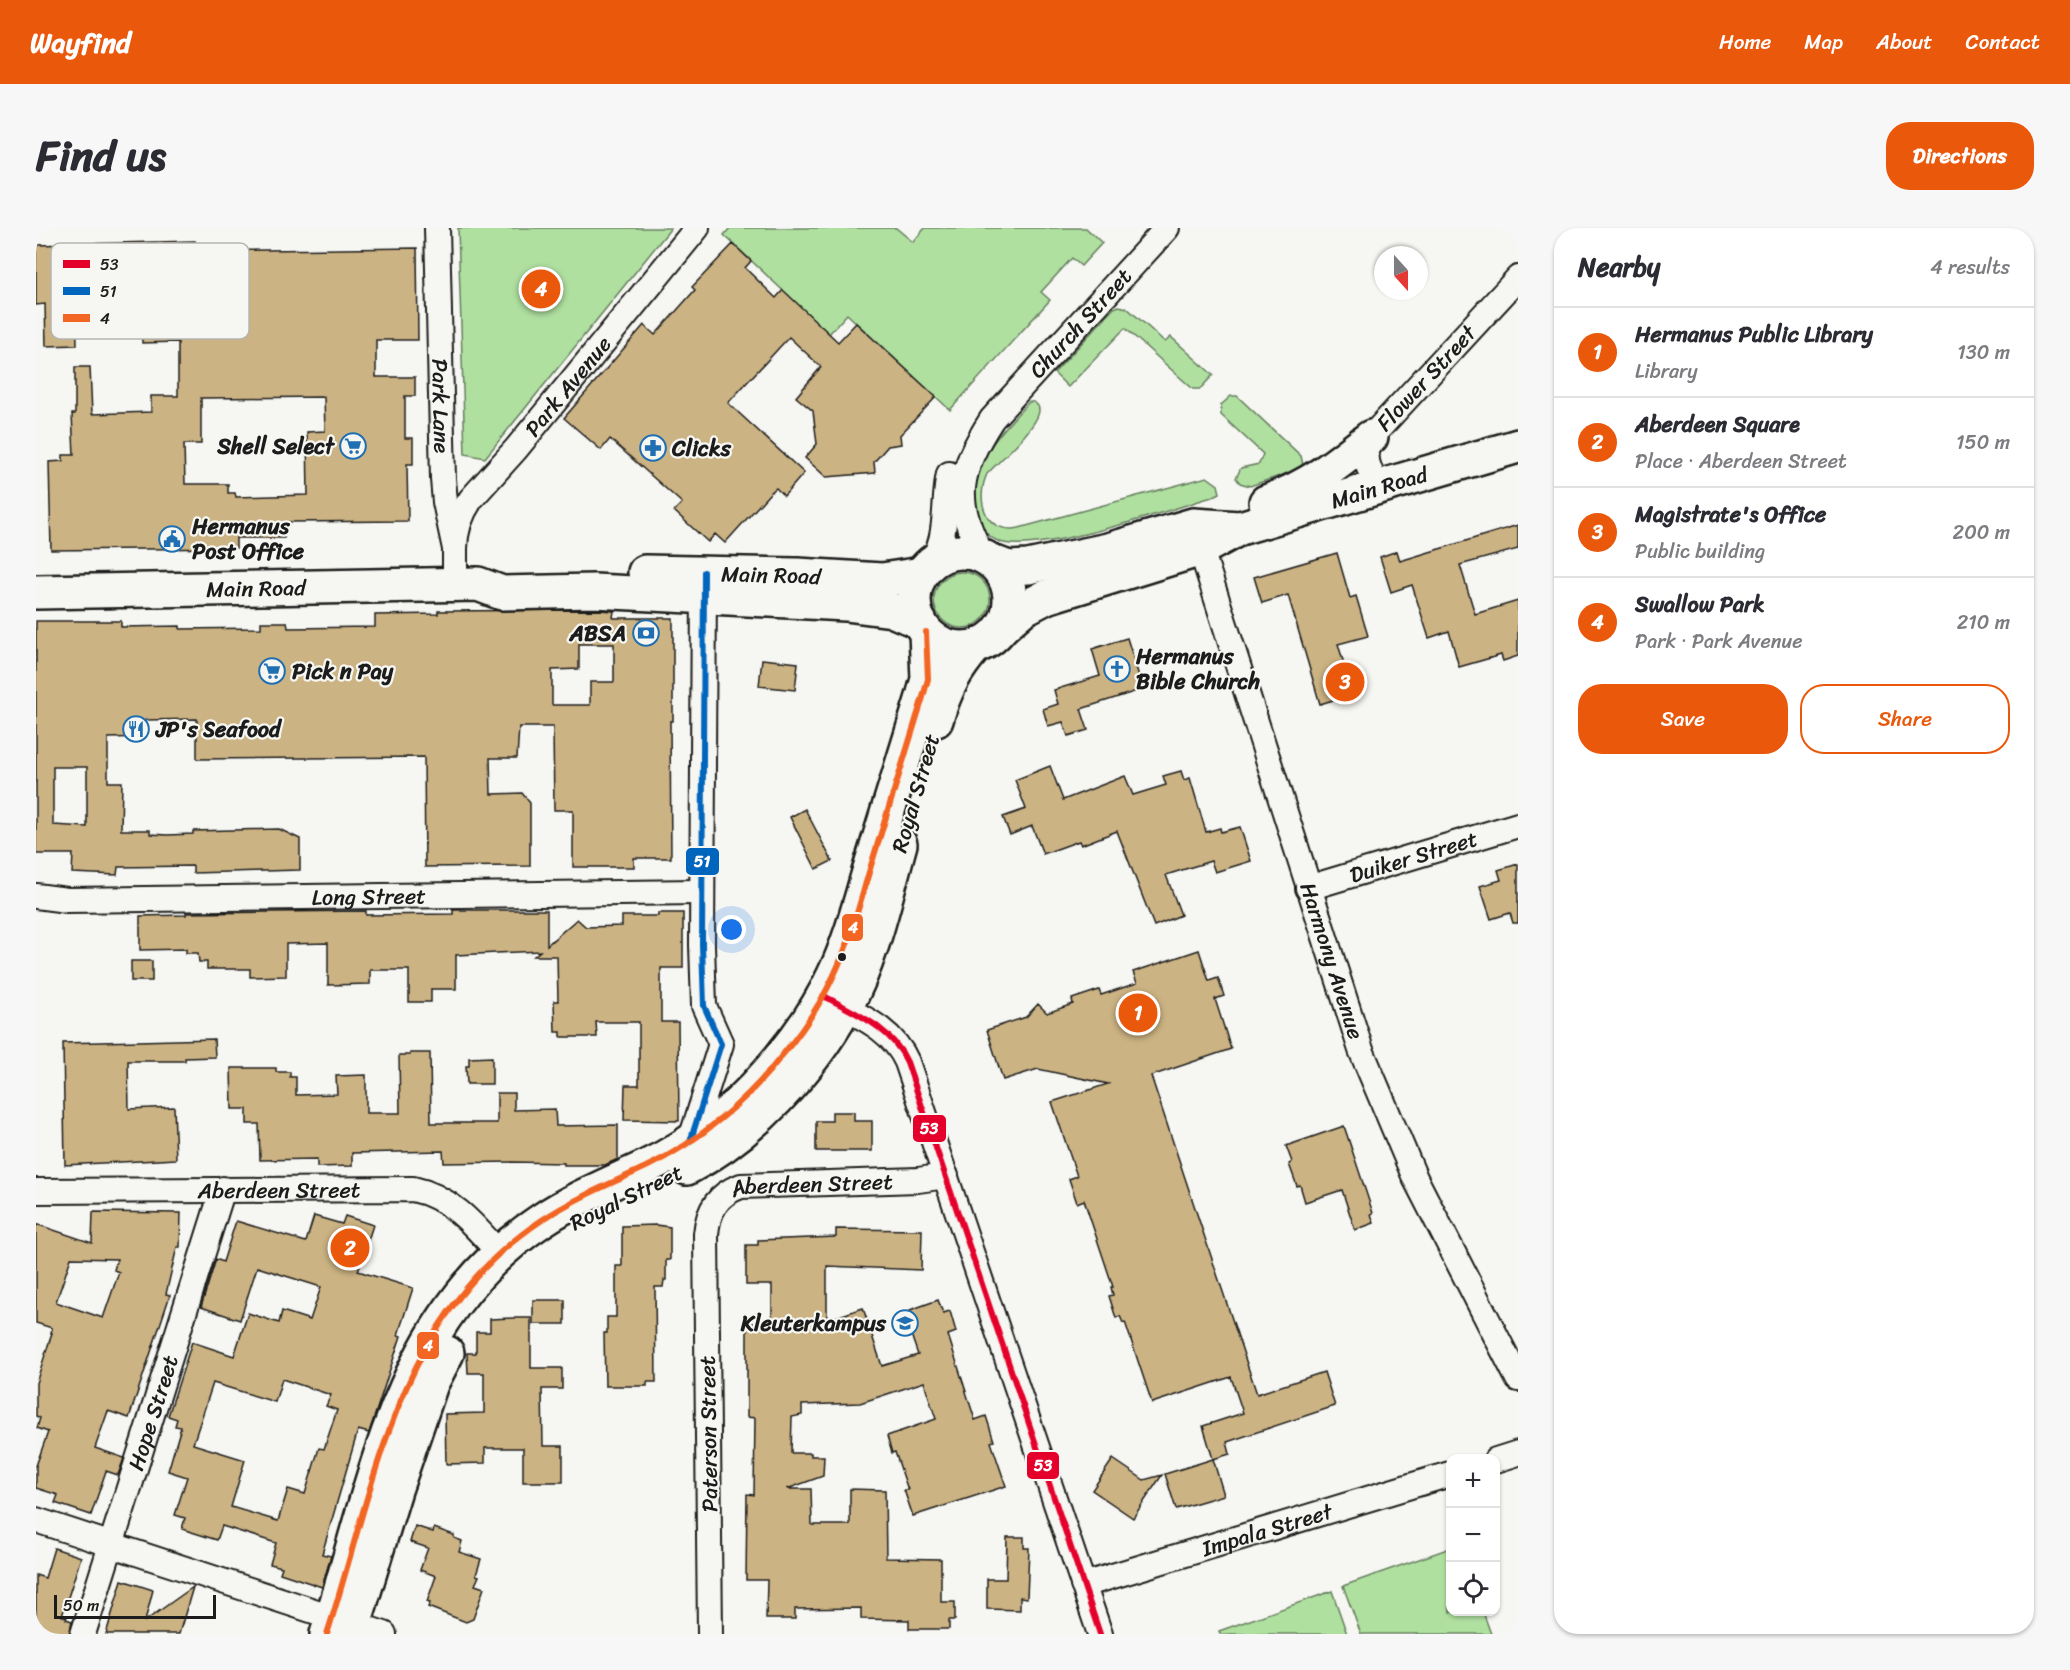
<!DOCTYPE html>
<html lang="en">
<head>
<meta charset="utf-8">
<style>
  :root { --surface:#fff; --page:#f7f7f7; --text:#2b2b33; --muted:#7c7c81; --line:#e1e1e2; --accent:#ea580c }
  body { margin:0; font-family:Sriracha,sans-serif; background:var(--page); color:var(--text) }
  .controls { position:absolute; right:18px; bottom:18px; display:grid; overflow:hidden; border-radius:12px; box-shadow:0 2px 4px #0004 }
  .controls button { width:54px; height:54px; display:grid; place-items:center; padding:0; border:0; border-bottom:2px solid var(--line); background:var(--surface); color:var(--text); font:30px sans-serif }
  .compass { position:absolute; left:1338px; top:18px; width:54px; height:54px; border-radius:50%; background:var(--surface); box-shadow:0 2px 4px #0004; rotate:159deg }
  .scale { position:absolute; left:18px; bottom:15px; width:162px; box-sizing:border-box; padding-left:6px; border:3px solid #1c1c1c; border-top:0; font-size:16px; line-height:21px; white-space:nowrap; color:#1c1c1c; -webkit-text-stroke:4px #f6f6f2; paint-order:stroke }
  .you { position:absolute; left:696px; top:702px; width:21px; height:21px; margin:-15px; border:4px solid #fff; border-radius:50%; background:#1a73e8; box-shadow:0 0 0 9px #1a73e833 }
  .badge { display:grid; place-items:center; width:39px; height:39px; border-radius:50%; background:var(--accent); color:#fff; font-size:20px; font-weight:700 }
  .pin { position:absolute; translate:-50% -50%; border:3px solid #fff; box-shadow:0 2px 6px #0006 }
  .list { margin:0; padding:0; list-style:none }
  h2 { display:flex; justify-content:space-between; align-items:center; height:78px; margin:0; padding:0 24px; font-size:26px }
  h2 small { font-size:20px; font-weight:400; color:var(--muted) }
  .list li { display:grid; grid-template-columns:39px 1fr auto; gap:18px; align-items:center; box-sizing:border-box; height:90px; padding:0 24px; border-top:2px solid var(--line) }
  .list b { display:block; font-size:22px; white-space:nowrap }
  .list p { margin:0; font-size:20px; white-space:nowrap; color:var(--muted) }
  .list em { font-size:20px; font-style:normal; color:var(--muted) }
  .actions { display:flex; gap:12px; padding:18px 24px }
  .actions a { flex:1; padding:14px 0; border:2px solid var(--accent); border-radius:24px; text-align:center; font-size:21px; color:var(--accent) }
  .actions .main { background:var(--accent); color:#fff }
  .icon { flex:none; width:33px; height:33px; fill:none; stroke:currentColor; stroke-width:2; stroke-linecap:round; stroke-linejoin:round }
  .map { position:relative; flex:none; width:1482px; height:1406px; overflow:hidden; border-radius:24px }
  header { display:flex; align-items:center; gap:36px; box-sizing:border-box; height:84px; padding:0 30px; background:var(--accent); color:#fff }
  header strong { font-size:28px }
  nav { display:flex; gap:33px; margin-inline-start:auto; font-size:21px }
  .intro { display:flex; align-items:center; justify-content:space-between; box-sizing:border-box; height:144px; padding:0 36px }
  h1 { margin:0; font-size:42px }
  .button { padding:15px 27px; border-radius:24px; background:var(--accent); color:#fff; font-size:21px; font-weight:700 }
  main { display:flex; gap:36px; padding:0 36px }
  aside { flex:1; background:var(--surface); border-radius:24px; box-shadow:0 2px 4px #0004 }
  .map>svg:first-child { display:block }
</style>
</head>
<body>
<header>
<strong>Wayfind</strong>
<nav><a>Home</a><a>Map</a><a>About</a><a>Contact</a></nav>
</header>
<div class="intro"><h1>Find us</h1><a class="button">Directions</a></div>
<main>
<div class="map">
<svg width="1482" height="1406" viewBox="0 0 1482 1406">
  <rect width="100%" height="100%" fill="#f6f6f2"/>
  <filter id="ink" filterUnits="userSpaceOnUse"><feTurbulence type="fractalNoise" baseFrequency=".0167" numOctaves="2"/><feDisplacementMap in="SourceGraphic" scale="12" xChannelSelector="R" yChannelSelector="G"/><feConvolveMatrix kernelMatrix="1 2 1 2 8 2 1 2 1" color-interpolation-filters="sRGB"/></filter>
  <g filter="url(#ink)">
    <g fill="#afe0a0" stroke="#667e5e" stroke-width="1.5">
      <path d="M422,0H635L449,230L429,226Z"/>
      <path d="M694,0H860L877,14L889,0H1050L1066,15L1045,38L1036,30L1005,64L1014,72L914,182L811,86L793,106L688,7Z"/>
      <path d="M1083,78L1091,80L1129,114L1135,109L1177,147L1164,161H1157L1089,100L1032,159L1018,145L1078,80Z"/>
      <path d="M1195,168H1201L1265,228L1267,237L1264,241L1214,258L1204,255L1200,250L1205,240L1223,236L1227,226L1185,187V177Z"/>
      <path d="M993,174H998C1001,177 1003,177 1003,182C1003,198 963,233 951,246C939,272 949,307 983,300L1171,249L1182,257L1184,265L1176,269C1136,281 996,329 962,313C947,307 941,292 940,276C935,233 965,203 993,174Z"/>
      <circle cx="926" cy="372" r="28"/>
      <path d="M1414,1320V1384H1447L1455,1406H1325L1307,1358Z"/>
      <path d="M1296,1363L1311,1406H1184L1183,1403Z"/>
    </g>
    <g fill="#ccb383" stroke="#1c1c1c" stroke-width="1.5" fill-rule="evenodd">
      <path d="M159,13L160,23L381,20L382,112H340V149H379V168H369V210H377V236H371L372,293L248,294V310H200V320L15,322L13,234L27,233V227H38L36,186H39V139H54L56,186L115,184V168H142V114L106,115L105,72L40,73L41,117L10,118L9,76L0,77V17ZM288,169L289,203L271,204L272,267L200,269L199,265H192V256H149L148,216H165V170Z"/>
      <path d="M697,16L715,33L709,40L740,70L747,62L802,114L820,95L900,169L864,207L865,216L852,218L838,234L839,245L790,249L769,230L781,216L777,183L760,169L785,139L753,109L692,175L768,245L748,268L740,260L734,265L689,315L679,306L672,314L638,283L646,275L574,211L565,222L528,190L608,97L619,107L659,62L656,59Z"/>
      <path d="M1482,297V321L1424,337L1439,386L1482,373V428L1467,433L1465,427L1423,439L1413,403L1393,410L1376,357L1355,364L1344,329L1361,323L1364,333Z"/>
      <path d="M1301,325L1314,370L1320,368L1332,408L1302,416L1317,466L1284,476L1252,367L1226,375L1218,349Z"/>
      <path d="M562,382L578,383L577,390H637V493H634L635,630H598V639H537V582H518L517,499H483L481,530H454L455,566L486,565L494,575V638L389,639L388,529L161,531V491L109,492V509L72,510V554H86L85,602H114V606L131,607L157,606V603L243,601L264,611V642L157,645V638L82,639L81,647L36,645L37,626H0V393H85V399L144,398V401L225,400V394H251L252,400L339,399V387L402,386V383ZM543,416H578V454H554V477H516V442L543,441ZM17,539H51V599L17,597Z"/>
      <path d="M1091,410L1107,461L1045,481L1052,502L1032,508L1027,494L1012,498L1007,481L1022,476L1018,462L1064,448L1056,421Z"/>
      <path d="M726,431L762,435L759,462L723,458Z"/>
      <path d="M1014,538L1027,572L1089,548L1097,567L1130,557L1127,548L1145,543L1148,552L1154,550L1170,604L1184,600L1185,604L1204,599L1215,633L1179,644L1175,633L1130,647L1145,687L1118,698L1081,603L1045,617L1043,613L1007,626L996,598L974,607L967,589L990,581L979,552Z"/>
      <path d="M769,581L796,633L780,641L754,589Z"/>
      <path d="M1482,636V695H1477L1474,685L1455,691L1444,658L1465,652L1462,642Z"/>
      <path d="M417,682H511V717L541,691L550,699L586,698V688H622V685H647V740H625V794H642L643,893L588,892L589,857H603V794H560L561,809H525V804H519L518,773H522L521,728H498L504,723L420,727V761H395V774H373V742H334V756L292,757V715L250,716V748L214,749V741H171V734H163L162,725H150V721L104,722V688L150,687V685L330,683V687L417,686Z"/>
      <path d="M1163,722L1173,753L1182,750L1188,768L1179,771L1195,821L1115,848L1221,1166L1288,1144L1299,1178L1191,1214L1194,1226L1177,1231L1167,1198L1207,1185L1195,1149L1116,1175L1089,1094L1087,1095L1084,1088L1080,1090L1073,1068L1077,1067L1075,1059H1077L1048,972L1041,975L1033,951L1041,948L1016,874L1072,856L1002,841L967,852L951,802L990,789L1002,776L1011,785L1037,776L1036,771L1063,762L1065,767L1101,755L1097,744Z"/>
      <rect x="95" y="733" width="21" height="20"/>
      <path d="M178,811L179,829L149,830V833H92L93,881L138,879L140,931L29,937L27,815Z"/>
      <path d="M374,825H394L395,895H461V865H478V882L519,881L520,898L582,897V931L569,937H528V935L476,934L408,935L407,923L316,925V938L281,939V931L224,932L223,896H211V881H196L195,840H240V844H254V849H260V867L301,866L300,848L330,847V885H364L363,827H374Z"/>
      <path d="M456,829V856H431L430,838H433V830Z"/>
      <path d="M796,884H818V893H836V923H780V893H796Z"/>
      <path d="M1308,898L1337,985L1335,986L1338,995L1319,1002L1306,962L1269,974L1264,957L1261,958L1253,936L1256,934L1250,918Z"/>
      <path d="M57,984L145,985L144,1019H141L130,1066L134,1067L93,1190L72,1183L59,1220L88,1230L82,1247L70,1243L55,1287L19,1275L22,1267L0,1260V1238L12,1204L1,1200L4,1190L0,1188V1155L16,1105H15L16,1100L0,1095V996L56,1015ZM35,1030L81,1031L78,1042L83,1044L67,1090L20,1074Z"/>
      <path d="M278,988L306,996L309,988L337,997L322,1043L377,1060L362,1107L365,1108L333,1205L322,1202L286,1326L295,1328L286,1359L244,1345L246,1339L234,1336L240,1315L186,1298L181,1312L146,1301L149,1290L139,1287L151,1249L132,1243L145,1199L139,1198L141,1191L132,1188L156,1114L198,1128L212,1085L243,1095L246,1083L274,1092L285,1059L221,1039L204,1092L165,1079L180,1031L187,1034L200,993L270,1014ZM246,1151L295,1167L290,1178L301,1182L288,1221L283,1220L269,1266L252,1261L242,1293L195,1279L209,1232L157,1216L177,1155L239,1174Z"/>
      <path d="M620,997L634,999V1032H630V1052H628L627,1059H619L620,1154H611V1158H569L568,1105H571V1089H580V1038H586V998Z"/>
      <path d="M800,1001L886,1002L885,1042L791,1038V1092L827,1080L846,1138L882,1127L868,1086L875,1084L874,1082L902,1072L907,1085L914,1083L920,1104L912,1107L939,1192L950,1188L958,1213L955,1214L970,1258L877,1288L868,1262H872L859,1224L856,1225L851,1208L900,1191L888,1154L824,1175L766,1177V1187L756,1189L755,1225H775V1228H788L787,1248L751,1261H775L776,1297H814V1261L849,1262L850,1330L905,1331V1374H919V1392H913V1401H873V1392L825,1391V1380L759,1381V1391H730L731,1352H710L711,1266L718,1267L719,1190L711,1189V1095H736V1057H710V1017H722V1012L800,1009Z"/>
      <rect x="497" y="1072" width="32" height="24"/>
      <path d="M477,1090H495V1140H526V1161H506L507,1218H527V1254H487V1220H449V1235L410,1236L409,1186L448,1185V1145H432L431,1125H440V1104H454V1091Z"/>
      <path d="M1077,1231L1108,1252L1126,1247L1097,1290L1056,1262Z"/>
      <path d="M1177,1231L1188,1267L1140,1281L1129,1246Z"/>
      <path d="M379,1298L397,1304L398,1300L418,1307V1310L426,1313L423,1324L445,1331L440,1347L443,1348L439,1357L448,1360L437,1391L430,1394L392,1379L394,1375L391,1374L400,1348L384,1342L392,1320L374,1314Z"/>
      <path d="M971,1309H988V1320H993L991,1370L984,1369V1382L951,1381V1351H970Z"/>
      <path d="M18,1320L45,1329L26,1388L31,1389L30,1391L36,1393L33,1406H0V1347L9,1350Z"/>
      <path d="M86,1352L117,1362L109,1393L157,1359L143,1406H70Z"/>
    </g>
    <g fill="none" stroke-linecap="round" stroke-linejoin="round">
      <g stroke="#1c1c1c" stroke-width="28">
        <g id="minor">
          <path id="s1" d="M401,0L407,251L409,274L419,321V356"/>
          <path id="s2" d="M1343,259C1332,242 1326,229 1335,209L1482,50"/>
          <path id="s3" d="M1160,306L1325,822L1379,950L1482,1151"/>
          <path id="s4" d="M419,321C419,302 424,287 435,271L480,221L661,0"/>
          <path id="s5" d="M947,328C916,274 922,243 956,191L1131,0"/>
          <path d="M891,340C914,313 906,279 913,246"/>
          <path id="s6" d="M1272,660L1482,597"/>
          <path id="s7" d="M0,668L31,672L664,664"/>
          <path d="M796,773C826,789 857,802 871,834L1064,1406"/>
          <path d="M654,914L685,816L668,778L666,717L668,352"/>
          <path id="s8" d="M0,963L377,961C415,969 438,997 463,1025"/>
          <path d="M1460,1232L1482,1225"/>
          <path d="M0,1292L348,1406"/>
          <path id="s9" d="M1047,1357L1414,1246"/>
          <path id="s10" d="M47,1406L187,961"/>
          <path id="s11" d="M674,1406L670,1006C672,982 682,966 705,958L882,952L910,948"/>
        </g>
      </g>
      <g stroke="#1c1c1c" stroke-width="38">
        <g id="secondary">
          <path id="s12" d="M609,344L761,347L846,352L886,346"/>
          <path id="s13" d="M0,364L442,356L466,365L558,363L810,376L856,382L884,394"/>
        </g>
      </g>
      <g stroke="#1c1c1c" stroke-width="38">
        <g id="primary">
          <path d="M1230,274C1273,259 1300,237 1335,209"/>
          <circle cx="926" cy="372" r="48"/>
          <path d="M954,333L972,340L992,339L1072,322L1157,297L1203,300"/>
          <path id="s14" d="M966,399L987,381L1010,369L1165,321L1204,300L1482,218"/>
          <path d="M900,492C909,461 919,442 940,418"/>
          <path d="M651,940C716,906 773,844 809,780C836,732 849,670 864,616"/>
          <path d="M291,1406C340,1254 361,1088 506,992C539,970 574,956 610,939C663,914 712,872 748,825C768,801 785,775 798,747C816,710 825,669 837,631C854,577 870,523 887,469L892,451L890,404"/>
          <path d="M315,1406L359,1262L395,1156L411,1125"/>
        </g>
      </g>
      <use href="#minor" stroke="#f6f6f2" stroke-width="24"/>
      <use href="#secondary" stroke="#f6f6f2" stroke-width="33"/>
      <use href="#primary" stroke="#f6f6f2" stroke-width="33"/>
      <g stroke="#f6f6f2" stroke-width="10">
        <path id="bus-1" d="M788,768C819,785 855,799 871,834L1064,1406"/>
      </g>
      <g stroke="#f6f6f2" stroke-width="10">
        <path id="bus-2" d="M654,914L685,816L668,778L666,717L668,344"/>
      </g>
      <g stroke="#f6f6f2" stroke-width="10">
        <path id="bus-3" d="M291,1406C340,1254 361,1088 506,992C539,970 574,956 610,939C663,914 712,872 748,825C768,801 785,775 798,747C816,710 825,669 837,631C854,577 870,523 887,469L892,451L890,404"/>
      </g>
      <use href="#bus-1" stroke="#e4002b" stroke-width="6"/>
      <use href="#bus-2" stroke="#0065bd" stroke-width="6"/>
      <use href="#bus-3" stroke="#f26522" stroke-width="6"/>
    </g>
  </g>
  <defs>
    <g id="supermarket-ring" transform="scale(1.35)"><circle r="9.5" fill="#f6f6f2" stroke="#1f6fb2" stroke-width="1.5"/><path d="M-6-5.5h2.5l.6 2H6L4.5 2H-2.5L-4.4-4H-6ZM-1.5 3.2a1.3 1.3 0 1 0 .1 0ZM3 3.2a1.3 1.3 0 1 0 .1 0Z" fill="#1f6fb2"/></g>
    <g id="pharmacy-ring" transform="scale(1.35)"><circle r="9.5" fill="#f6f6f2" stroke="#1f6fb2" stroke-width="1.5"/><path d="M-2-6h4v4h4v4h-4v4h-4v-4h-4v-4h4Z" fill="#1f6fb2"/></g>
    <g id="civic-ring" transform="scale(1.35)"><circle r="9.5" fill="#f6f6f2" stroke="#1f6fb2" stroke-width="1.5"/><path d="M-.6-6.5H3V-4.5H.6V-3L4-1V1h2V6H-6V1h2V-1L-.6-3ZM-1.2 2.5V6h2.4V2.5Z" fill="#1f6fb2"/></g>
    <g id="bank-ring" transform="scale(1.35)"><circle r="9.5" fill="#f6f6f2" stroke="#1f6fb2" stroke-width="1.5"/><path d="M-6-4H6V4H-6ZM0-2.3a2.3 2.3 0 1 0 0 4.6a2.3 2.3 0 1 0 0-4.6Z" fill="#1f6fb2"/></g>
    <g id="church-ring" transform="scale(1.35)"><circle r="9.5" fill="#f6f6f2" stroke="#1f6fb2" stroke-width="1.5"/><path d="M-1.2-6h2.4v3.5h3.3v2.4h-3.3V6h-2.4V-.1h-3.3v-2.4h3.3Z" fill="#1f6fb2"/></g>
    <g id="restaurant-ring" transform="scale(1.35)"><circle r="9.5" fill="#f6f6f2" stroke="#1f6fb2" stroke-width="1.5"/><path d="M-5-6h1v4h1v-4h1v4h1v-4h1v5L-1.5 .5V6h-2V.5L-5-1ZM5-6V6H3V1.5H1.5Q1.5-4 5-6Z" fill="#1f6fb2"/></g>
    <g id="school-ring" transform="scale(1.35)"><circle r="9.5" fill="#f6f6f2" stroke="#1f6fb2" stroke-width="1.5"/><path d="M0-5L7-2L0 1L-7-2ZM-4 1L0 2.5L4 1V4Q0 6-4 4Z" fill="#1f6fb2"/></g>
  </defs>
  <g fill-rule="evenodd">
    <use href="#supermarket-ring" x="317" y="218"/>
    <use href="#pharmacy-ring" x="617" y="220"/>
    <use href="#civic-ring" x="136" y="311"/>
    <use href="#bank-ring" x="610" y="405"/>
    <use href="#church-ring" x="1081" y="441"/>
    <use href="#supermarket-ring" x="236" y="443"/>
    <use href="#restaurant-ring" x="100" y="501"/>
    <use href="#school-ring" x="869" y="1095"/>
  </g>
  <circle fill="#1c1c1c" stroke="#f6f6f2" stroke-width="2" cx="806" cy="729" r="5"/>
  <g text-anchor="middle" stroke-width="4.5" stroke-linejoin="round" paint-order="stroke">
    <g font-size="22" fill="#1c1c1c" stroke="#f6f6f2">
      <text dy="8" stroke="none"><textPath href="#s5" startOffset="278">Church Street</textPath></text>
      <text dy="8" stroke="none"><textPath href="#s2" startOffset="134">Flower Street</textPath></text>
      <text dy="8" stroke="none"><textPath href="#s4" startOffset="202">Park Avenue</textPath></text>
      <text dy="8" stroke="none"><textPath href="#s1" startOffset="178">Park Lane</textPath></text>
      <text dy="8" stroke="none"><textPath href="#s14" startOffset="405">Main Road</textPath></text>
      <text dy="8" stroke="none"><textPath href="#s12" startOffset="126">Main Road</textPath></text>
      <text dy="8" stroke="none"><textPath href="#s13" startOffset="220">Main Road</textPath></text>
      <text transform="translate(879 565) rotate(-74)" y="8">Royal Street</text>
      <text dy="8" stroke="none"><textPath href="#s6" startOffset="110">Duiker Street</textPath></text>
      <text dy="8" stroke="none"><textPath href="#s7" startOffset="333">Long Street</textPath></text>
      <text dy="8" stroke="none"><textPath href="#s3" startOffset="448">Harmony Avenue</textPath></text>
      <text dy="8" stroke="none"><textPath href="#s11" startOffset="534">Aberdeen Street</textPath></text>
      <text dy="8" stroke="none"><textPath href="#s8" startOffset="243">Aberdeen Street</textPath></text>
      <text transform="translate(590 969) rotate(-26)" y="8">Royal Street</text>
      <text dy="8" stroke="none"><textPath href="#s10" startOffset="232">Hope Street</textPath></text>
      <text transform="translate(672 1206) rotate(-91)" y="8">Paterson Street</text>
      <text dy="8" stroke="none"><textPath href="#s9" startOffset="192">Impala Street</textPath></text>
    </g>
    <g font-size="22" font-weight="bold" fill="#1c1c1c" stroke="#f6f6f2" text-anchor="start">
      <text x="298" y="226" text-anchor="end">Shell Select</text>
      <text x="636" y="228">Clicks</text>
      <text x="156" y="306">Hermanus<tspan x="156" dy="25">Post Office</tspan></text>
      <text x="590" y="413" text-anchor="end">ABSA</text>
      <text x="1100" y="436">Hermanus<tspan x="1100" dy="25">Bible Church</tspan></text>
      <text x="256" y="451">Pick n Pay</text>
      <text x="120" y="509">JP's Seafood</text>
      <text x="850" y="1103" text-anchor="end">Kleuterkampus</text>
    </g>
  </g>
  <rect x="15" y="15" width="198" height="96" rx="9" fill="#f6f6f2" stroke="#b5b5b2" stroke-width="1.5"/>
  <rect x="27" y="32" width="27" height="8" fill="#e4002b"/>
  <rect x="27" y="59" width="27" height="8" fill="#0065bd"/>
  <rect x="27" y="86" width="27" height="8" fill="#f26522"/>
  <g font-size="16" fill="#1c1c1c">
    <text x="64" y="42">53</text>
    <text x="64" y="69">51</text>
    <text x="64" y="96">4</text>
  </g>
  <g stroke="#f6f6f2" stroke-width="2">
    <rect x="649" y="619" width="35" height="29" rx="6" fill="#0065bd"/>
    <rect x="805" y="685" width="23" height="29" rx="6" fill="#f26522"/>
    <rect x="876" y="886" width="35" height="29" rx="6" fill="#e4002b"/>
    <rect x="380" y="1103" width="24" height="29" rx="6" fill="#f26522"/>
    <rect x="990" y="1223" width="34" height="29" rx="6" fill="#e4002b"/>
  </g>
  <g font-size="16" text-anchor="middle" font-weight="bold" fill="#fff">
    <text x="666" y="639">51</text>
    <text x="817" y="705">4</text>
    <text x="893" y="906">53</text>
    <text x="392" y="1123">4</text>
    <text x="1007" y="1243">53</text>
  </g>
</svg>
<div class="controls">
<button>+</button>
<button>−</button>
<button><svg class="icon" aria-label="locate" viewBox="0 0 24 24"><circle cx="12" cy="12" r="6"/><path d="M12 2v4M12 18v4M2 12h4M18 12h4"/></svg></button>
</div>
<svg class="compass" viewBox="-18 -18 36 36"><path d="M0-13l5 13h-10z" fill="#e53935"/><path d="M0 13l5-13h-10z" fill="#7c7c81"/></svg>
<div class="scale">50 m</div>
<div class="you"></div>
<div class="pin badge" style="left:1102px;top:785px">1</div>
<div class="pin badge" style="left:314px;top:1020px">2</div>
<div class="pin badge" style="left:1309px;top:454px">3</div>
<div class="pin badge" style="left:505px;top:61px">4</div>
</div>
<aside>
<h2>Nearby<small>4 results</small></h2>
<ul class="list">
<li><span class="badge">1</span><div><b>Hermanus Public Library</b><p>Library</p></div><em>130 m</em></li>
<li><span class="badge">2</span><div><b>Aberdeen Square</b><p>Place · Aberdeen Street</p></div><em>150 m</em></li>
<li><span class="badge">3</span><div><b>Magistrate's Office</b><p>Public building</p></div><em>200 m</em></li>
<li><span class="badge">4</span><div><b>Swallow Park</b><p>Park · Park Avenue</p></div><em>210 m</em></li>
</ul>
<div class="actions"><a class="main">Save</a><a>Share</a></div>
</aside>
</main>
</body>
</html>
